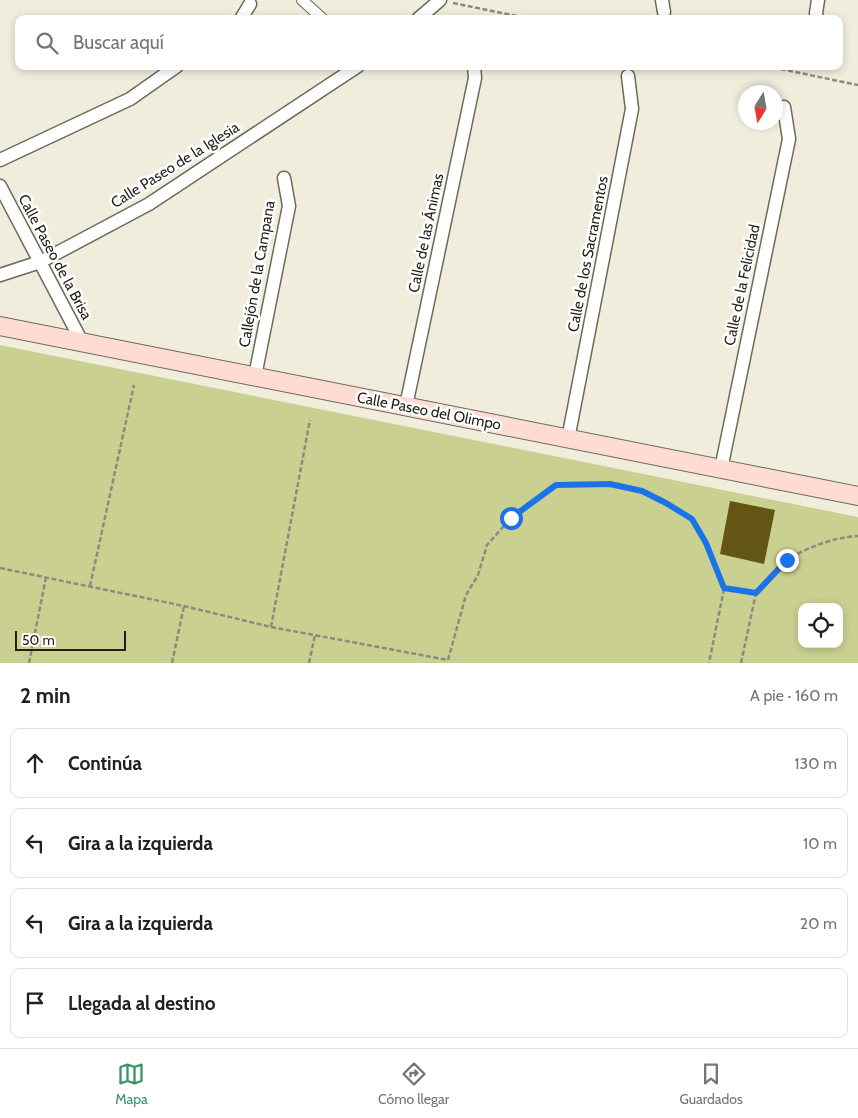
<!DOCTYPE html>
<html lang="es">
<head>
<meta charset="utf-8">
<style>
  :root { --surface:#fff; --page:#f6f6f6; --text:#202124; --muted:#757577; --line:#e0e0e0; --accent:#3b9368 }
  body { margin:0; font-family:Cabin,sans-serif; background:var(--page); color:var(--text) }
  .controls { position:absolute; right:15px; bottom:15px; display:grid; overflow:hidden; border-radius:10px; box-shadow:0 2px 8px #0003 }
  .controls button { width:45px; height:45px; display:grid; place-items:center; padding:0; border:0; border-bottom:1px solid var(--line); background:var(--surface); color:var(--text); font:25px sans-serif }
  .compass { position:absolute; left:738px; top:85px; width:45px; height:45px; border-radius:50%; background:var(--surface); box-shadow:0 2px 8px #0003; rotate:191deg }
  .scale { position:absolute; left:15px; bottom:12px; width:111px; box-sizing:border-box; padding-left:5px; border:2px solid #201f19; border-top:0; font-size:14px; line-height:18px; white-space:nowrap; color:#201f19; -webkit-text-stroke:4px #fff; paint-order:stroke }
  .stop { position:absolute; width:15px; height:15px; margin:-11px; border:4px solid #1a73e8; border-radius:50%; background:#fff }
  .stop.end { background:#1a73e8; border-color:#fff; box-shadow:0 1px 5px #0008 }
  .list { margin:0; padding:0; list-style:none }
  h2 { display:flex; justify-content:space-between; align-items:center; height:65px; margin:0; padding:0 20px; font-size:21px }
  h2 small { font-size:16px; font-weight:400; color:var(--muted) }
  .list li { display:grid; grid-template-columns:32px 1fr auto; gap:15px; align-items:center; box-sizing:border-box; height:70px; margin:0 10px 10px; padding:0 10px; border:1px solid var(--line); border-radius:10px }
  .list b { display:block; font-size:19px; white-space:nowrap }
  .list em { font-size:16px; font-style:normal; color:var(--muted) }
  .icon { flex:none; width:28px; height:28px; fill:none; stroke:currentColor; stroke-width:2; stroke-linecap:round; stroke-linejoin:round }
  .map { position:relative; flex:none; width:858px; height:663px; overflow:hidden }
  .search { position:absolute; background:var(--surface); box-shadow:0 2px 8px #0003; left:15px; right:15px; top:15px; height:55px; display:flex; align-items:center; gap:12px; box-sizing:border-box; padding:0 18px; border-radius:10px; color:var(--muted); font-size:19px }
  .sheet { height:385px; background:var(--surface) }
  nav { display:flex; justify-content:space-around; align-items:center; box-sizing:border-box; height:70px; border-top:1px solid var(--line); background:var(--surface); font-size:14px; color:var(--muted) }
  nav a { display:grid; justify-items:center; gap:2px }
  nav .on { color:var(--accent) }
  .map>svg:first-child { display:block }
</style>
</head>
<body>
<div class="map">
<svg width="858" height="663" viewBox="0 0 858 663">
  <rect width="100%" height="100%" fill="#f1eddd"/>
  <path fill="#cad090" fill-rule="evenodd" d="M0,345L858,517V663H0ZM802,607H839V644H802Z"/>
  <path fill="#635514" d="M730,501L775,510L764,564L720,554Z"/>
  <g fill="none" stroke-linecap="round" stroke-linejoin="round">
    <g stroke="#6d6a5b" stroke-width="12">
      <path id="pedestrian" d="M302,0L323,19"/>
    </g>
    <g stroke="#6d6a5b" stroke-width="15">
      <g id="minor">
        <path d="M662,0L664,12"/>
        <path d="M241,19L250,4"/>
        <path d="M418,19L440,0"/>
        <path d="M817,19L816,13L818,0"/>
        <path d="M0,160L130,99L177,66"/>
        <path d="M0,186L82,342"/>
        <path d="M0,275L40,262L149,204L358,66"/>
        <path d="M255,376L289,206L284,178"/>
        <path d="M406,406L475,78L474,66"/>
        <path d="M568,439L632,109L628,76"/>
        <path d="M721,469L789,139L784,107"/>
      </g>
    </g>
    <g stroke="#6d6a5b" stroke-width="20">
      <path id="secondary" d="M0,326L858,496"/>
    </g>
    <g stroke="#8d8a7f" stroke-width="2.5" stroke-dasharray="5 2.5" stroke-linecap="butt">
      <path d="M453,3L532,19"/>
      <path d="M766,66L858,85"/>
      <path d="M0,568L184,606L271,627L448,660L466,595L478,575L487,545L511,518L556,485L610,484L642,491L666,503L692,519L706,543L724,589L709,663"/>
      <path d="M90,586L134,385"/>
      <path d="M724,589L756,593C766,582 776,567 788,559C809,547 834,537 858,536"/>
      <path d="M271,627L310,420"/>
      <path d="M29,663L46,577"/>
      <path d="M172,663L184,606"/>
      <path d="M309,663L315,635"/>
      <path d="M741,663L756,593"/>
    </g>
    <use href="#pedestrian" stroke="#fff" stroke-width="10"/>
    <use href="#minor" stroke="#fff" stroke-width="12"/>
    <use href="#secondary" stroke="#fedcd3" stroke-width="18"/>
  </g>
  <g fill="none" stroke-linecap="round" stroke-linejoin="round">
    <path stroke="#1a73e8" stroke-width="6" d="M511,518L556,485L610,484L642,491L666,503L692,519L706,543L724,588L756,593L787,560"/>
  </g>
  <g text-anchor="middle" stroke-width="5" stroke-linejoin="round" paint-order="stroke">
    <g font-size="15" fill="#201f19" stroke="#fff">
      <text transform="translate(175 165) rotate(-32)" y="5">Calle Paseo de la Iglesia</text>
      <text transform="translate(426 233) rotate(-78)" y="5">Calle de las Ánimas</text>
      <text transform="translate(588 254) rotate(-79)" y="5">Calle de los Sacramentos</text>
      <text transform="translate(55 257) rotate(62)" y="5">Calle Paseo de la Brisa</text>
      <text transform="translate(257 274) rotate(-80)" y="5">Callejón de la Campana</text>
      <text transform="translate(742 285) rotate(-78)" y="5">Calle de la Felicidad</text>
      <text transform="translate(429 411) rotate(11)" y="5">Calle Paseo del Olimpo</text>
    </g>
  </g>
</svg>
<div class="controls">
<button><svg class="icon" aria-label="locate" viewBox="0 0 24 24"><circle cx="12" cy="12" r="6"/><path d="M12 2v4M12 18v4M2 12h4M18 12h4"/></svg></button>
</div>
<svg class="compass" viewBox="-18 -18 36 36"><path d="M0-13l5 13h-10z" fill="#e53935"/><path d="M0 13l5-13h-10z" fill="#757577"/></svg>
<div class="scale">50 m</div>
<div class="stop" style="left:511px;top:518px"></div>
<div class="stop end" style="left:787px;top:560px"></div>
<div class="search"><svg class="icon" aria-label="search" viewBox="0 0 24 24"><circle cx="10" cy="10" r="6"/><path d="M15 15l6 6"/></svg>Buscar aquí</div>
</div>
<section class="sheet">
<h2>2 min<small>A pie · 160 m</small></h2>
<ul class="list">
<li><svg class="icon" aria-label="ahead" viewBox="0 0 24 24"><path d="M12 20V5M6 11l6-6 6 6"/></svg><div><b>Continúa</b></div><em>130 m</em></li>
<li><svg class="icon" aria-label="left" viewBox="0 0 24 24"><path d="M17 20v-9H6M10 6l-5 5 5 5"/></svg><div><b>Gira a la izquierda</b></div><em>10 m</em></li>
<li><svg class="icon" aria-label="left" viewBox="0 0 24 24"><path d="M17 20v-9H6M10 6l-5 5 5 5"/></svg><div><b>Gira a la izquierda</b></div><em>20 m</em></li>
<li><svg class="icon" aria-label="arrive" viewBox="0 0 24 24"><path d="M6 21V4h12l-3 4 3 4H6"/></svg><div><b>Llegada al destino</b></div></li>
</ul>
</section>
<nav>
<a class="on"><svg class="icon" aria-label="map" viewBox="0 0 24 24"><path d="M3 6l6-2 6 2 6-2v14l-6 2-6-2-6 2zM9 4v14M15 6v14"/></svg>Mapa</a>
<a><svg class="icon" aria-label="directions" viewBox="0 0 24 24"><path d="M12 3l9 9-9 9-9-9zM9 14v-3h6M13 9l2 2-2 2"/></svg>Cómo llegar</a>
<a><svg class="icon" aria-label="saved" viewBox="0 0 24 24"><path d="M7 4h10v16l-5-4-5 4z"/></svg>Guardados</a>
</nav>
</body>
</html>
